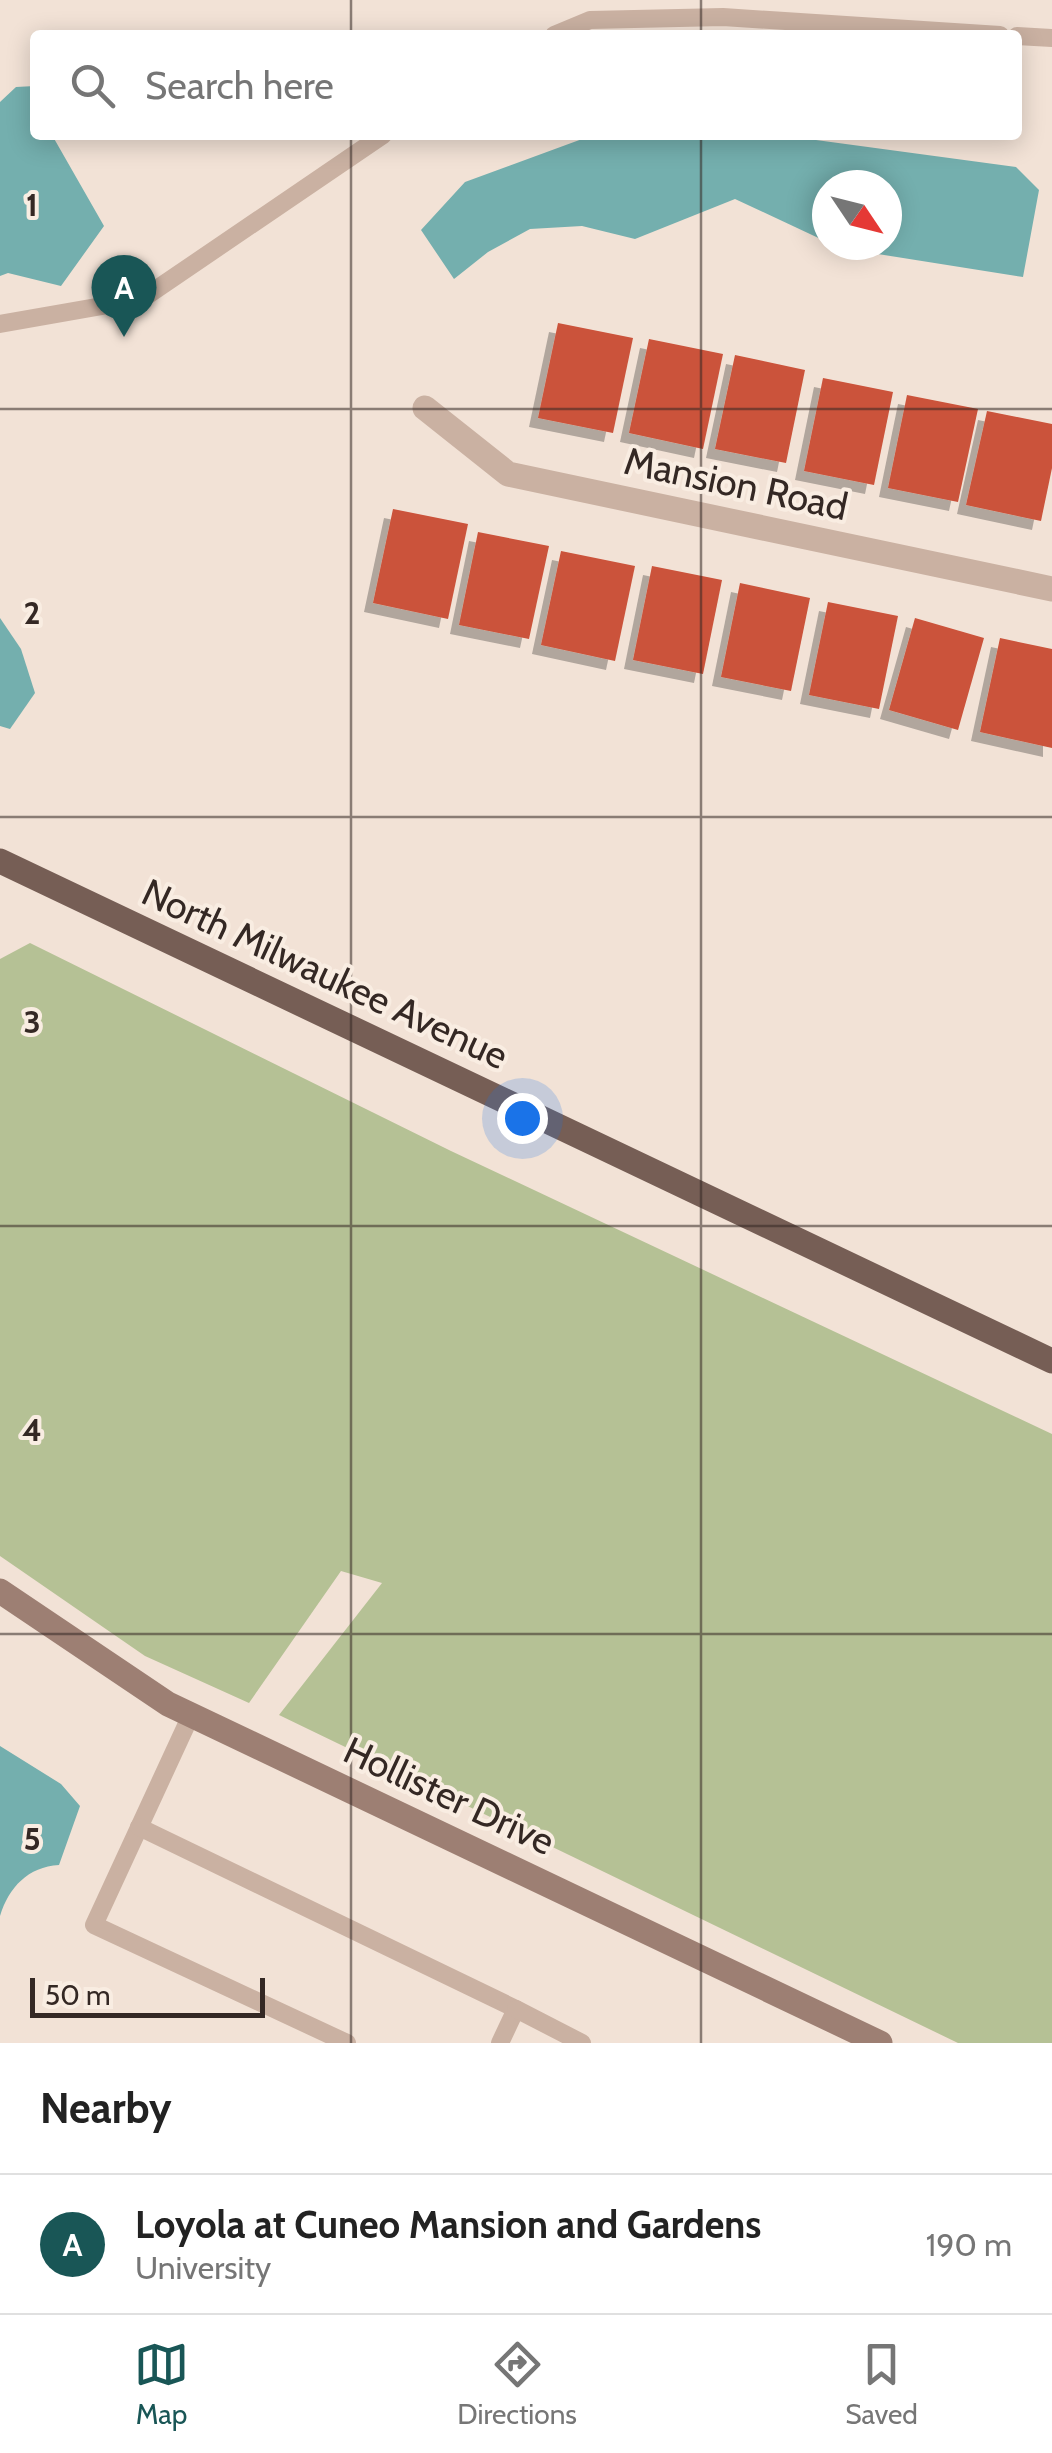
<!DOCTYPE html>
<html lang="en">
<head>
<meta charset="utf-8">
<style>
  :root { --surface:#fff; --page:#f2f2f2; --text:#222; --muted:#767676; --line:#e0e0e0; --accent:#195656 }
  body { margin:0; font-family:Cabin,sans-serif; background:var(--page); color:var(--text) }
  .compass { position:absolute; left:812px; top:170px; width:90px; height:90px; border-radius:50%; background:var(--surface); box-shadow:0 5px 25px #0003; rotate:125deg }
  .scale { position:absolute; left:30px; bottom:25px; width:235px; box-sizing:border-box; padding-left:10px; border:5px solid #342824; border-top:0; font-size:28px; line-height:35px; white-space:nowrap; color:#342824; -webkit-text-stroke:8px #f9ede2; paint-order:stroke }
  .you { position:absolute; left:522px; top:1118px; width:35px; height:35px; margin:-25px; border:8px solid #fff; border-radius:50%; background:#1a73e8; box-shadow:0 0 0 15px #1a73e833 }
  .badge { display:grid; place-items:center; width:65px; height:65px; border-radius:50%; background:var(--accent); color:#fff; font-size:32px; font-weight:700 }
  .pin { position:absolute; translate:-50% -82px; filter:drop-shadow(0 2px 5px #0008) }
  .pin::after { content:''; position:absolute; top:52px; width:35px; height:30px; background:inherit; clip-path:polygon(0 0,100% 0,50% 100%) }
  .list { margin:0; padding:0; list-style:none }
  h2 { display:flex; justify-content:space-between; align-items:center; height:130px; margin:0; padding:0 40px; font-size:42px }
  h2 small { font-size:32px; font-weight:400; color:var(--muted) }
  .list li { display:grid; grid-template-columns:65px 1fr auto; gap:30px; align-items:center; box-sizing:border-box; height:140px; padding:0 40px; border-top:2px solid var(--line) }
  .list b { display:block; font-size:38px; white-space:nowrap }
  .list p { margin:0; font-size:32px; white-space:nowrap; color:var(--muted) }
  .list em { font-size:32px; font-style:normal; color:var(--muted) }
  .icon { flex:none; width:55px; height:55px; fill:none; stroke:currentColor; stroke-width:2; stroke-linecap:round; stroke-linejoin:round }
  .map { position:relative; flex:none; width:1052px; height:2043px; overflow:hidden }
  .search { position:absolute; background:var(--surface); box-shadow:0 5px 25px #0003; left:30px; right:30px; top:30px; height:110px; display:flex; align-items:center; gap:25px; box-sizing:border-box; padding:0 35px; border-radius:10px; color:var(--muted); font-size:38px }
  .sheet { height:270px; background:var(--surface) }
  nav { display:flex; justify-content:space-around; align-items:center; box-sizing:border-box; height:140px; border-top:2px solid var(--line); background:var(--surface); font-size:28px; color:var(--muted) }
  nav a { display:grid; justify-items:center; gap:5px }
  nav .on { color:var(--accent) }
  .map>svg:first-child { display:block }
</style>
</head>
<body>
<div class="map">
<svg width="1052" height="2043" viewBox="0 0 1052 2043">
  <defs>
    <filter id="shadow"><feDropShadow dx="-9" dy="9" stdDeviation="0" flood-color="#0004"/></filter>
  </defs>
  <rect width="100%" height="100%" fill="#f2e2d6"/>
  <path fill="#b5c195" d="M30,943L451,1151L1052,1434V2043H958L279,1715L382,1583L341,1571L249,1703L145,1656L0,1556V959Z"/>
  <g fill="#74afae">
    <path d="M35,86V135H52L104,226L61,286L8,273L0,276V102L16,87Z"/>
    <path d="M593,135H779L1016,167L1039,190L1023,277L840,248L833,245H887V185H827V242L735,199L635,239L582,226L530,229L488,252L454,279L421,230L465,182Z"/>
    <path d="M0,618L21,649L35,693L10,729L0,726Z"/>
    <path d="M0,1746L61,1784L80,1806L59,1865C28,1867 9,1887 0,1916Z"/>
  </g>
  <g fill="#cb533a" filter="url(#shadow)">
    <path d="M558,323L633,338L613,433L538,418Z"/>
    <path d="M649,339L723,354L703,449L629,433Z"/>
    <path d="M735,355L805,370L786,463L715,449Z"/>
    <path d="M823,378L893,392L874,485L804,471Z"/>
    <path d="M907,395L978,409L958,502L888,488Z"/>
    <path d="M987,411L1052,424V468L1041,521L966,505Z"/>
    <path d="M393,509L468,524L448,619L373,603Z"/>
    <path d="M478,532L549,546L529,639L459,625Z"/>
    <path d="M561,551L635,566L615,661L541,645Z"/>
    <path d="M652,566L722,580L703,674L633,660Z"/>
    <path d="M740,583L810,598L791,691L721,677Z"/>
    <path d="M828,602L898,616L879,709L809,695Z"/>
    <path d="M915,618L984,638L958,730L889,710Z"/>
    <path d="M1000,638L1052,649V748L980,732Z"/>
  </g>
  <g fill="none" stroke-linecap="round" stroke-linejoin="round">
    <g stroke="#cab1a2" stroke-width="18">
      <path d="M554,35L590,20L723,17L1000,35"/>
      <path d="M1017,36L1052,38"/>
      <path d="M0,324L142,299L383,135"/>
      <path d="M191,1715L94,1925L347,2043"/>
      <path d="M139,1827L516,2009L500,2043"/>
      <path d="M516,2009L582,2043"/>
    </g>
    <path stroke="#cab1a2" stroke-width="25" d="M425,408L508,474L1052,589"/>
    <path stroke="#9d7f73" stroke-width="25" d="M0,1591L168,1704L880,2043"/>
    <path stroke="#765e55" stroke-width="25" d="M0,861L1052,1361"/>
  </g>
  <path fill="none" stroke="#342824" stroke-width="2.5" stroke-opacity="0.55" d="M351,0V35M701,0V35M351,135V2043M701,135V2043M0,409H1052M0,817H1052M0,1226H1052M0,1634H1052"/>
  <g text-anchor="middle" stroke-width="8" stroke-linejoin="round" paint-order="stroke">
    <g font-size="38" fill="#342824" stroke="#f9ede2">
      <text transform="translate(736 484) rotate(12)" y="13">Mansion Road</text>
      <text transform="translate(325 974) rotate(25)" y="13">North Milwaukee Avenue</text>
      <text transform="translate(449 1796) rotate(25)" y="13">Hollister Drive</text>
    </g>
  </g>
  <g font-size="32" text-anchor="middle" font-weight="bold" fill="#342824" stroke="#f9ede2" stroke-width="8" stroke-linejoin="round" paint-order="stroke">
    <text x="32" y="216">1</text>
    <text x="32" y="624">2</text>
    <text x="32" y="1033">3</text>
    <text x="32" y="1441">4</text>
    <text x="32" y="1850">5</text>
  </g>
</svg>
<svg class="compass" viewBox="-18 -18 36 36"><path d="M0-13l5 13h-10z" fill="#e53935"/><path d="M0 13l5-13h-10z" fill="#767676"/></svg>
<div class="scale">50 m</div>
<div class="you"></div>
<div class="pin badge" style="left:124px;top:337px">A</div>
<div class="search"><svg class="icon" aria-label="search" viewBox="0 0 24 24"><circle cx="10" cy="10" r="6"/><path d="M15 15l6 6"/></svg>Search here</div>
</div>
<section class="sheet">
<h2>Nearby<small></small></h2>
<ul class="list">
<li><span class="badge">A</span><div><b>Loyola at Cuneo Mansion and Gardens</b><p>University</p></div><em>190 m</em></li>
</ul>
</section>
<nav>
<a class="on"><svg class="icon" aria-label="map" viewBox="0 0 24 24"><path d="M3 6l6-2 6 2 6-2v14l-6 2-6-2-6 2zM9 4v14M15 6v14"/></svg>Map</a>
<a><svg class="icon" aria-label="directions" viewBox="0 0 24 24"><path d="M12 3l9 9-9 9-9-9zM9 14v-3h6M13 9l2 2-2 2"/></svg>Directions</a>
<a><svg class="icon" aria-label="saved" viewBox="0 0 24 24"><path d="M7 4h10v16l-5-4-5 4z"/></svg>Saved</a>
</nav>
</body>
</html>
